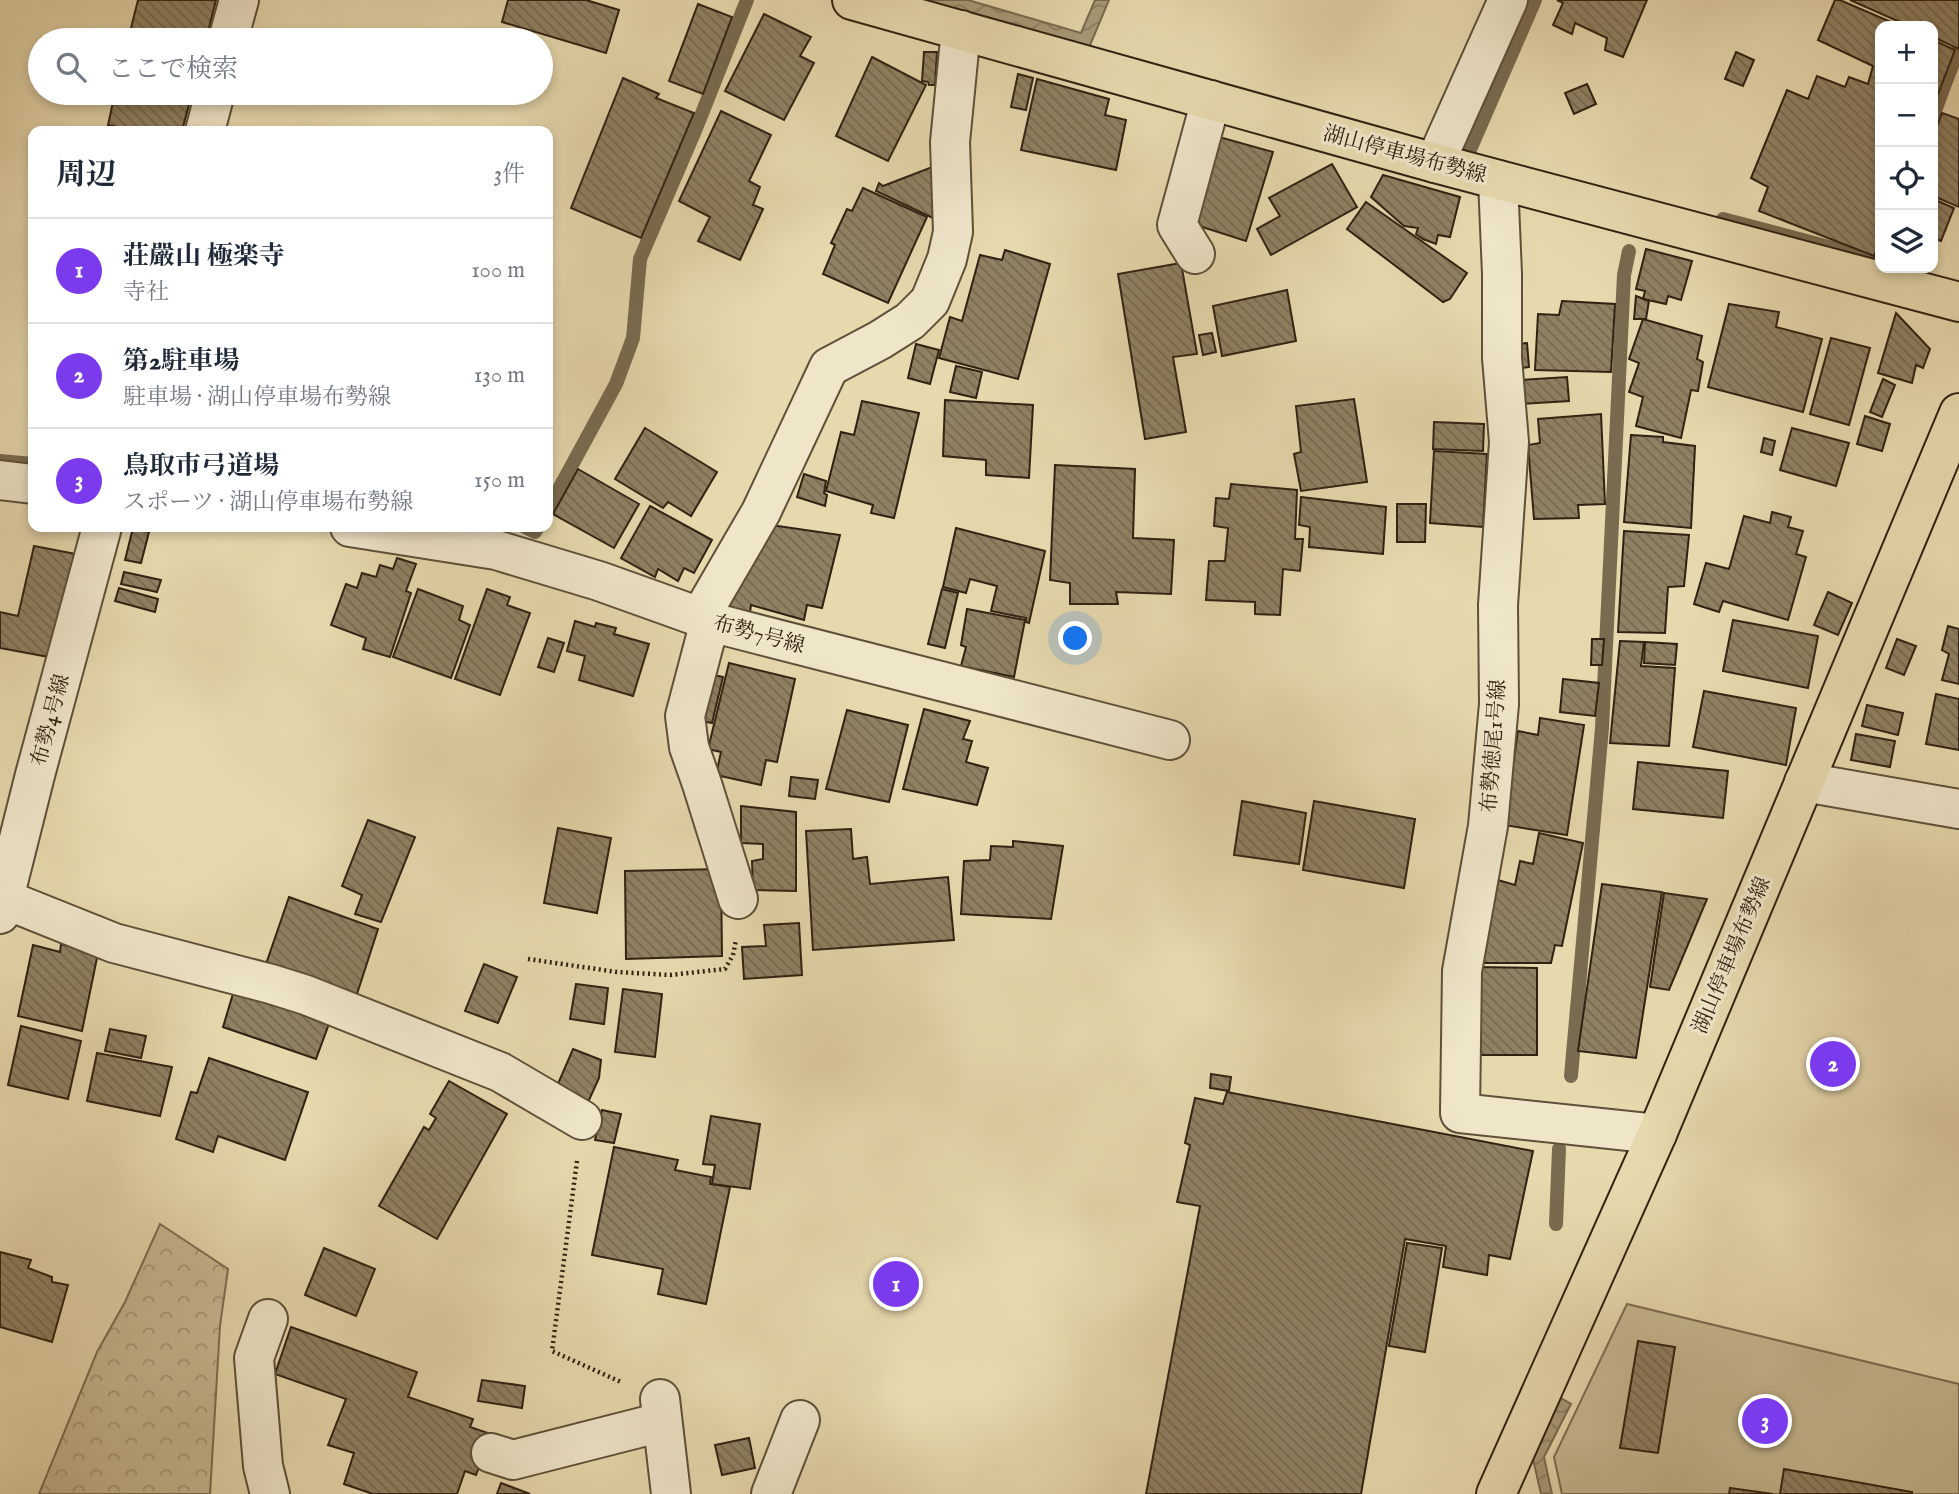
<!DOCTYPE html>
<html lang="ja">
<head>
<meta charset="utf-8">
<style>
  :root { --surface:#fff; --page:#f6f6f7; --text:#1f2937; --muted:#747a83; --line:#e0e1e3; --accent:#7c3aed }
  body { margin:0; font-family:"IM FELL English","Noto Serif JP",serif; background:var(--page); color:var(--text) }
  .controls { position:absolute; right:21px; top:21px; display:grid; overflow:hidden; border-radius:14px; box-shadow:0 4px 10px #0003 }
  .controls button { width:63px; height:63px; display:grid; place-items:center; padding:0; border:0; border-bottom:2px solid var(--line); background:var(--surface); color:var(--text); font:35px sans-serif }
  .you { position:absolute; left:1076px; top:639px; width:24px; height:24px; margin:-18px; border:5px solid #fff; border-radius:50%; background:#1a73e8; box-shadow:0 0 0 10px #1a73e833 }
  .badge { display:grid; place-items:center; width:46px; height:46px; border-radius:50%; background:var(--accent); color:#fff; font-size:23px; font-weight:700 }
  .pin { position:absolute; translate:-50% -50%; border:4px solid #fff; box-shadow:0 2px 7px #0006 }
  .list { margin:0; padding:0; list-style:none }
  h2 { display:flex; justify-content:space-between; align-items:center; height:91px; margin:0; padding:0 28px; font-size:30px }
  h2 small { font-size:23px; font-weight:400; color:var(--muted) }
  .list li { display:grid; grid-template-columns:46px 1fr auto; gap:21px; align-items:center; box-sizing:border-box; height:105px; padding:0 28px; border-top:2px solid var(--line) }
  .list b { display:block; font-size:26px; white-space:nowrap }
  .list p { margin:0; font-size:23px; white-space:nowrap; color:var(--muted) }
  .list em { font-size:23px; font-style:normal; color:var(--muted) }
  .icon { flex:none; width:38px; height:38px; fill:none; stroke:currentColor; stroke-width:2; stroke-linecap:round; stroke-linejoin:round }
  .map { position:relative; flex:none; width:1959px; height:1494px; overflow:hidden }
  .search { position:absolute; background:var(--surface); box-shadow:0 4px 10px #0003; left:28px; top:28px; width:525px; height:77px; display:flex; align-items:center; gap:18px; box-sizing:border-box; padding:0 24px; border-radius:38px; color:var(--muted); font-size:26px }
  .panel { position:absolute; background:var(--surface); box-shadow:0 4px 10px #0003; left:28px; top:126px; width:525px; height:406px; border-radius:14px }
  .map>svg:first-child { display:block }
</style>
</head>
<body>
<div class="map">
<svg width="1959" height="1494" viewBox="0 0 1959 1494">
  <defs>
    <pattern id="forest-crowns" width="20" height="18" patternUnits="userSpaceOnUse" patternTransform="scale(1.75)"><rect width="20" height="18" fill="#c8ba93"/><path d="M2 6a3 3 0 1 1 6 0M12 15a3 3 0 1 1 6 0" fill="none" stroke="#a39777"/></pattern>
    <pattern id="water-waves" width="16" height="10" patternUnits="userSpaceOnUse" patternTransform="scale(1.75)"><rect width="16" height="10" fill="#a99b79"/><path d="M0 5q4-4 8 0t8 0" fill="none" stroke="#8a7e62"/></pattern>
    <pattern id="building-back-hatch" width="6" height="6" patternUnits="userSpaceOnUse" patternTransform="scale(1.75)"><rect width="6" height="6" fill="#8f8163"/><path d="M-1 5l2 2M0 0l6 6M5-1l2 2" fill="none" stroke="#756950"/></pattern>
  </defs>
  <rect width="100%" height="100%" fill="#e7d9ae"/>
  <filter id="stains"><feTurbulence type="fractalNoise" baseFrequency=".00286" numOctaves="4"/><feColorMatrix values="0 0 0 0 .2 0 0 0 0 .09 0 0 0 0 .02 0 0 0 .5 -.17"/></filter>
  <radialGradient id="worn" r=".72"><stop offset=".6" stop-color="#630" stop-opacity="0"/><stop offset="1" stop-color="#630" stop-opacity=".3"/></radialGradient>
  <path fill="#c8ba93" stroke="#7c6e52" stroke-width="2" d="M1627,1304L1959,1384V1494H1562L1554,1457Z"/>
  <path fill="url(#forest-crowns)" stroke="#7c6e52" stroke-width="2" d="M160,1224L228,1269L220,1326L210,1494H39L97,1352L125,1302Z"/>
  <g fill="url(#water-waves)" stroke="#796b50" stroke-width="2">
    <path d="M918,0H968L1081,33L1095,0H1109L1088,50Z"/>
    <path d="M1561,1398L1571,1404L1544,1457L1552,1494H1541L1533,1459Z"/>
  </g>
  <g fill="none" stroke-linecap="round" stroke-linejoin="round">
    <g stroke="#796b50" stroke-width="14">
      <path d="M1933,116L1957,52"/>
      <path d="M1469,152L1535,0"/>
      <path d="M1723,219L1878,260L1880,254"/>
      <path d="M0,461L33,464"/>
      <path d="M548,509L616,384L633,338L640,259L697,126L747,0"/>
      <path d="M525,527L535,532L538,527"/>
      <path d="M1571,1076L1602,728L1624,275L1629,251"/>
      <path d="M1556,1224L1559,1149"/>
    </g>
  </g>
  <g fill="url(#building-back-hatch)" stroke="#302212" stroke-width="2">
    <path d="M138,0H216L206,40H128Z"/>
    <path d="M508,0H586L619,10L606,53L502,22Z"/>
    <path d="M1557,0H1647L1623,57L1605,50L1607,38L1575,23L1572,34L1553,25L1563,3Z"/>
    <path d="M1835,0H1840L1900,26H1880V240L1874,256L1759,211L1768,187L1751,178L1787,90L1808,99L1817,76L1845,87L1849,77L1868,84L1873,66L1818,40Z"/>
    <path d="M1850,0H1959V49L1933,37V26H1909Z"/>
    <path d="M698,4L732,17L703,94L669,81Z"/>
    <path d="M764,14L811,37L800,56L814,63L784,120L725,91Z"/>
    <path d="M1933,40L1955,50L1933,107Z"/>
    <path d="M924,52H937L935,85H929L928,82L922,81Z"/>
    <path d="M1736,52L1754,60L1743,86L1725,79Z"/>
    <path d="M872,57L926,85L888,161L836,136Z"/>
    <path d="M1018,74L1033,78L1026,110L1011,107Z"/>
    <path d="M623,78L659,94L656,98L694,113L641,238L571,208Z"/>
    <path d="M1037,79L1109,99L1105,115L1126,120L1116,170L1021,150Z"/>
    <path d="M1587,84L1596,104L1574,114L1565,93Z"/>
    <path d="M115,93H192L182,131H134L108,125Z"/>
    <path d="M721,111L771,135L749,181L760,187L753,205L763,209L740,260L698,241L710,217L679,201Z"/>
    <path d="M1942,113L1959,119V207L1933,196V137Z"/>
    <path d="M1219,137L1273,152L1246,241L1193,224Z"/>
    <path d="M940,164L935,219L876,191L879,183L883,186Z"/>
    <path d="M1332,164L1357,207L1271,255L1257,229L1280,216L1269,198Z"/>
    <path d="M1383,175L1460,197L1450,237L1438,235L1436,244L1423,239L1416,234L1418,228L1404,226L1371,197Z"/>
    <path d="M863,188L927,217L888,303L823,274L835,245L831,243L847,209L852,211Z"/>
    <path d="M1933,199L1954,208L1941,241L1933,238Z"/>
    <path d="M1366,202L1467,273L1450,299L1443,302L1347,229Z"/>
    <path d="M1646,249L1692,261L1681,300L1668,296L1666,304L1643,299L1645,291L1636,289Z"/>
    <path d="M1005,250L1050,264L1018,379L939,358L950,317L962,321L980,255L1002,260Z"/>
    <path d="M1181,263L1197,354L1173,357L1186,432L1145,439L1118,274Z"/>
    <path d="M1287,290L1296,341L1222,356L1213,306Z"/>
    <path d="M1636,296L1649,301L1646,319H1634Z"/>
    <path d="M1562,301L1615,304L1611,372L1535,370L1538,314L1559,315Z"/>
    <path d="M1729,304L1779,312L1776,327L1822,339L1803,412L1708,387Z"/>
    <path d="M1896,313L1930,349L1923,368L1916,365L1912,383L1878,373Z"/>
    <path d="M1643,319L1702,336L1697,359L1703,362L1698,391L1691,390L1681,438L1636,426L1643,397L1629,392L1639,363L1629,359Z"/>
    <path d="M1212,333L1216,352L1203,355L1199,335Z"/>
    <path d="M1831,338L1870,348L1849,425L1810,414Z"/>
    <path d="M1527,343L1529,367L1513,369L1511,345Z"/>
    <path d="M916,344L939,350L930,384L908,378Z"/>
    <path d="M956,366L982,372L976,398L950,392Z"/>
    <path d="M1567,377L1569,401L1522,404L1521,380Z"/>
    <path d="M1883,379L1895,385L1882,417L1870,412Z"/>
    <path d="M1354,399L1367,482L1301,491L1294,454L1301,452L1296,406Z"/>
    <path d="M945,400L1033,405L1029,478L986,475V460L943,456Z"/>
    <path d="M862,401L919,413L894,518L871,513L873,505L826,491L841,432L854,435Z"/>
    <path d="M1601,414L1605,504L1578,505L1579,518L1534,519L1528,445L1540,443L1538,419Z"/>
    <path d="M1865,416L1890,424L1882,451L1857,444Z"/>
    <path d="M1434,422L1484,424L1483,451L1433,449Z"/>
    <path d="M645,428L717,472L691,516L668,502L663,508L615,479Z"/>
    <path d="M1792,428L1849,443L1836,486L1780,470Z"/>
    <path d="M1631,435L1663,437V442L1695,446L1691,528L1624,522Z"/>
    <path d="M1764,438L1775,441L1772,455L1761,452Z"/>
    <path d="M1434,451L1487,454L1483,527L1430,523Z"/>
    <path d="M1055,465L1135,469L1133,538L1174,540L1171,594L1116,592L1118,604H1070V583L1050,580Z"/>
    <path d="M578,469L639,504L614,548L553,514Z"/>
    <path d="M804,474L826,481L824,493L827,495L825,506L797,497Z"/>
    <path d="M1231,484L1297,490L1295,539H1303L1300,571L1283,569L1280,615L1255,614V602L1206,600L1209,561H1225L1228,528L1214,526L1216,498L1229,499Z"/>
    <path d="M1301,497L1386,507L1383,554L1309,547L1310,527L1299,525Z"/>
    <path d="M1397,504H1426L1425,542H1397Z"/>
    <path d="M650,506L712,540L694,573L684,568L678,581L658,569L655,577L621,558Z"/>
    <path d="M1772,512L1791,517L1788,527L1803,531L1796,554L1806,557L1788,620L1723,601L1719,612L1694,604L1706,563L1729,569L1744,516L1770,523Z"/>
    <path d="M771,525L840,535L822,608L807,605L804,620L751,605L750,613L721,604L747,563L753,565L758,544Z"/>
    <path d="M133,528L149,532L141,563L125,560Z"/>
    <path d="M956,528L1045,551L1029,623L1026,622V618L991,611L997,586L970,579L966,593L943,587Z"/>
    <path d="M1624,531L1689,535L1684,586L1668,587L1665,633L1618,632Z"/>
    <path d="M34,546L76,554L49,657L0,648V612L18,616Z"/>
    <path d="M397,558L416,564L406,591L411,593L390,657L363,649L366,638L331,625L346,584L357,588L362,573L376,577L380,565L393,569Z"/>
    <path d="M124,572L161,580L157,592L121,584Z"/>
    <path d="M119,588L158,599L155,612L115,601Z"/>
    <path d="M418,589L463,606L459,620L470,625L451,678L393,657Z"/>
    <path d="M487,589L510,597L507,605L530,613L500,695L455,679Z"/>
    <path d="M942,589L958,593L945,648L928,644Z"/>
    <path d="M1828,592L1852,603L1838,635L1814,625Z"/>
    <path d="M967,609L1025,620L1014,677L961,666L966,647L961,645Z"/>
    <path d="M1733,620L1818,636L1808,688L1723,671Z"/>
    <path d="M575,621L595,627L596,623L616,628L614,634L649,644L633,696L579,680L585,656L567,651Z"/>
    <path d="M1948,626L1959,629V684L1942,680L1949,654L1942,650Z"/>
    <path d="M548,638L564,643L554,672L538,667Z"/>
    <path d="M1592,639H1604L1602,665H1591Z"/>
    <path d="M1897,639L1916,646L1904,675L1886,668Z"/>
    <path d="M1620,641L1644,642L1641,666L1675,668L1669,746L1610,743Z"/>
    <path d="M1645,642L1677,644L1675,665L1644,663Z"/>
    <path d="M729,663L795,679L777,762L766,760L761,785L716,775L721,752L708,749Z"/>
    <path d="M709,674L723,677L712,723L697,720Z"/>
    <path d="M1563,679L1599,683L1595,716L1560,712Z"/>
    <path d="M1704,691L1796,708L1786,765L1693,747Z"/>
    <path d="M1936,694L1959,699V750L1926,744Z"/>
    <path d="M1867,705L1903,713L1898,735L1862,726Z"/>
    <path d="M924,709L970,721L963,739L972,741L966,762L988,768L977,805L903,789Z"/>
    <path d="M847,710L908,725L889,802L826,789Z"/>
    <path d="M1540,718L1584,725L1567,835L1504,825L1518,731L1538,735Z"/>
    <path d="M1856,734L1895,741L1890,767L1851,760Z"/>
    <path d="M1638,762L1728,771L1723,818L1633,809Z"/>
    <path d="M791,777L818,780L815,799L789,796Z"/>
    <path d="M1242,801L1306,813L1299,864L1234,855Z"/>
    <path d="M1314,801L1415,819L1404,888L1303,870Z"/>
    <path d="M741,806L796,812V891L753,890L752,861L763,859V844L741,843Z"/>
    <path d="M368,820L415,837L381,922L355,914L362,895L342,886Z"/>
    <path d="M558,828L611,838L597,913L544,903Z"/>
    <path d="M851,829L853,859L867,857L870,884L948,877L954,940L813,950L806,831Z"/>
    <path d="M1539,833L1583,843L1562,946L1555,945L1551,963H1479L1498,880L1515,885L1520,861L1533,864Z"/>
    <path d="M1013,841L1063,846L1051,919L961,914L964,861L990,860L991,846L1013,847Z"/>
    <path d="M721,869L722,956L626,959L625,871Z"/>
    <path d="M1602,884L1662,892L1636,1058L1578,1051Z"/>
    <path d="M1664,893L1707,899L1669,990L1650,987Z"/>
    <path d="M289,897L378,929L357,994L335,986L265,967Z"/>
    <path d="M799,923L802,975L744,979L742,947L766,946L764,925Z"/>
    <path d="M61,944L98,953L82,1031L18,1016L33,945L60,952Z"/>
    <path d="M484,964L517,977L498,1023L465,1011Z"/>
    <path d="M1476,967L1537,968V1055H1481V1008H1475Z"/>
    <path d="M576,984L608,988L604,1024L570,1019Z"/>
    <path d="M235,987L330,1021L316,1059L223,1027Z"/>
    <path d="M623,989L662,994L655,1057L615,1052Z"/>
    <path d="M21,1026L81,1041L68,1099L8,1085Z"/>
    <path d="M110,1029L146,1036L141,1058L105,1051Z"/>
    <path d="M573,1049L601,1060L599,1078L585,1109L554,1093Z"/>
    <path d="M97,1053L172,1067L160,1116L87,1101Z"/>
    <path d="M209,1058L308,1092L285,1160L218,1136L213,1152L176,1139L191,1092L197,1093Z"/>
    <path d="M1211,1074L1231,1077L1229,1091L1210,1088Z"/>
    <path d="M449,1081L507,1114L437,1239L379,1206L424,1127L429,1130L436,1118L430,1114Z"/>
    <path d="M1227,1092L1533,1151L1510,1259L1489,1255L1487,1275L1443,1267L1446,1246L1405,1239L1361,1494H1146L1200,1206L1177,1202L1190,1145L1185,1143L1195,1098L1223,1104Z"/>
    <path d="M602,1110L621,1114L614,1143L595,1140Z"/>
    <path d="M711,1116L760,1124L750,1189L712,1184L715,1165L703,1164Z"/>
    <path d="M614,1147L678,1160L675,1170L711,1177L710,1184L730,1187L706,1304L658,1294L663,1269L592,1255Z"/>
    <path d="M1407,1243L1442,1248L1425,1352L1389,1346Z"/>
    <path d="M324,1248L375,1269L356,1316L305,1295Z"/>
    <path d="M0,1252L31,1260L28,1268L52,1277V1282L68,1285L52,1342L0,1327Z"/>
    <path d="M291,1327L417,1372L408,1397L473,1419L470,1427L491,1434L476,1475L465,1471L457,1494H373L344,1484L354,1453L328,1445L346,1399L275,1374Z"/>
    <path d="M1638,1341L1675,1347L1658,1453L1620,1448Z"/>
    <path d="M482,1380L525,1386L522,1408L478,1401Z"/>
    <path d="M749,1438L755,1468L722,1475L715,1445Z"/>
    <path d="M1784,1469L1912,1492V1494H1780Z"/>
    <path d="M501,1483L530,1494H497Z"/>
    <path d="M1730,1488L1773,1494H1729Z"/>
  </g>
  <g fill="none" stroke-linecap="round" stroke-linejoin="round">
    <g stroke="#5e5039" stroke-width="42">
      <g id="minor">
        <path d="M228,40L239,0"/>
        <path d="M205,131L215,93"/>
        <path d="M1435,163L1508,0"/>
        <path d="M1498,180L1502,274V358L1509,442L1498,605L1499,704L1488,826L1462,971L1460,1113L1657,1134"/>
        <path d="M1195,254L1177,225L1211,100"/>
        <path d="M0,480L33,484"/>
        <path d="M350,527L496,550L599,581L722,625L1170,740"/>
        <path d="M700,617L761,512L829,367L880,340L910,321L930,301L947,259L953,232L950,142L961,30"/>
        <path d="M710,621L685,716L689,747L702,784L738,899"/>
        <path d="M1804,782L1959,809"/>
        <path d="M4,899L114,943L271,984L306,995L500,1072L582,1120"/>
        <path d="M0,914L35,775L102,527"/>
        <path d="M268,1319L254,1358L263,1466L270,1494"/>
        <path d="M660,1399L671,1494"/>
        <path d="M491,1453L513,1460L662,1422"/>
        <path d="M771,1494L800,1420"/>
      </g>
    </g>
    <g stroke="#302212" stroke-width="42">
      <g id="major">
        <path d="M852,0L1435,163L1959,302"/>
        <path d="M1496,1494L1657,1134L1959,413"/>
      </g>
    </g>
    <g stroke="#302212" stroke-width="4.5" stroke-dasharray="2 3.5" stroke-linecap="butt">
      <path d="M528,959L617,972L670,975L725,969L733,955L736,940"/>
      <path d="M577,1161L552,1351L621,1382"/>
    </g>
    <use href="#minor" stroke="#efe6ca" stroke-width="38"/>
    <use href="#major" stroke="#e7d9ae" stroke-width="38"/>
  </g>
  <g text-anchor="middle" stroke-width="6" stroke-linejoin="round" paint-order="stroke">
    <g font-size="21" fill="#302212" stroke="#efe6ca">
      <text transform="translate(1405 154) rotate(15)" y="7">湖山停車場布勢線</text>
      <text transform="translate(759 634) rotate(15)" y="7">布勢7号線</text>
      <text transform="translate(50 720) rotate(-75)" y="7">布勢4号線</text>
      <text transform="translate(1493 746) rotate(-86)" y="7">布勢徳尾1号線</text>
      <text transform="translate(1731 955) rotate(-67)" y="7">湖山停車場布勢線</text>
    </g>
  </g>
  <rect width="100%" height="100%" filter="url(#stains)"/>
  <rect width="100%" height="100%" fill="url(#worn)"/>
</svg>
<div class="controls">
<button>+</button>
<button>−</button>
<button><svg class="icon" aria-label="locate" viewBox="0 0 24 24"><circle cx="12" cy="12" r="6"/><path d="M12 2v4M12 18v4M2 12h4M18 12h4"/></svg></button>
<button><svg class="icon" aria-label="layers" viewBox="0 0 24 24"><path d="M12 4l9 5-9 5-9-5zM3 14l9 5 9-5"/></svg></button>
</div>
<div class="you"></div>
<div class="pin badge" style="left:896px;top:1284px">1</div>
<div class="pin badge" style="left:1833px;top:1064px">2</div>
<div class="pin badge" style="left:1765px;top:1421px">3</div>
<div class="search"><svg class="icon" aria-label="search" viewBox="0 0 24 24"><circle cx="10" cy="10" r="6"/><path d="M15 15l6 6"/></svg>ここで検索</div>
<section class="panel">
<h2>周辺<small>3件</small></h2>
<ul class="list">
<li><span class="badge">1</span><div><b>荘嚴山 極楽寺</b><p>寺社</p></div><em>100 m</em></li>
<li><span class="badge">2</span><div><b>第2駐車場</b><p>駐車場 · 湖山停車場布勢線</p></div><em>130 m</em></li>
<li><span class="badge">3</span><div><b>鳥取市弓道場</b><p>スポーツ · 湖山停車場布勢線</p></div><em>150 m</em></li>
</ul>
</section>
</div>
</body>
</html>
